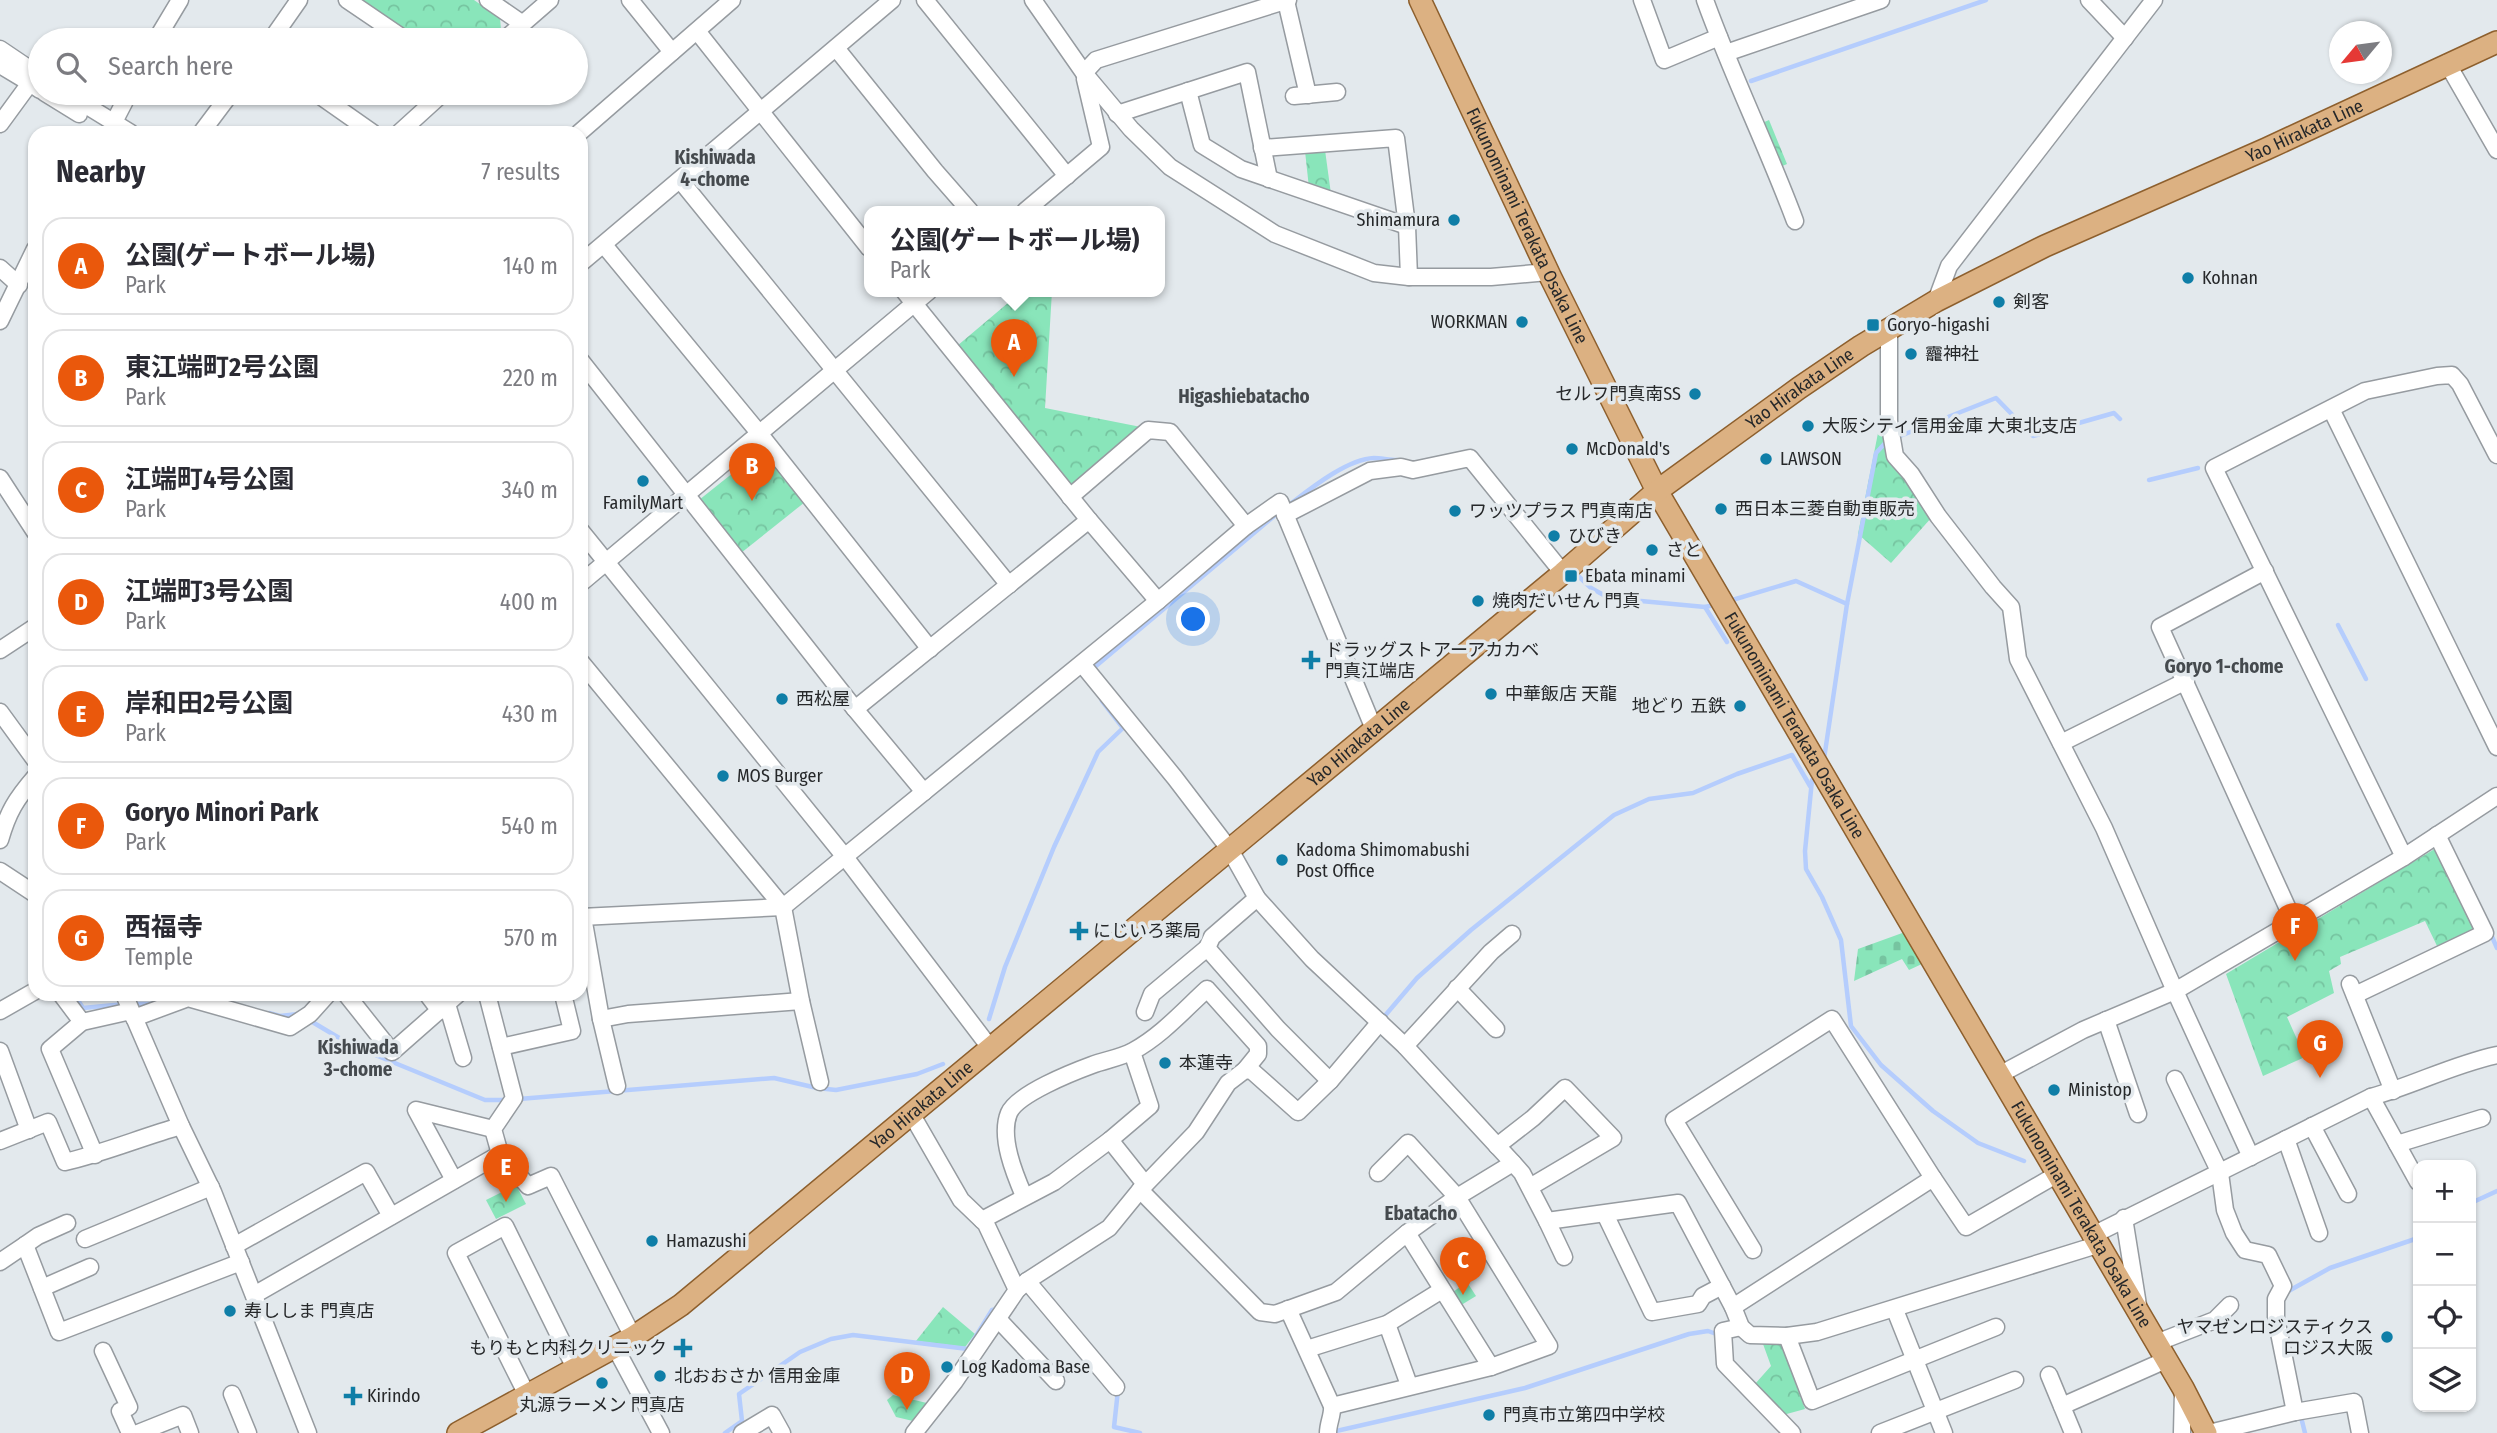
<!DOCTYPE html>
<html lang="en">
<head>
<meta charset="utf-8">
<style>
  :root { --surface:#fff; --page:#f2f2f3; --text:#2b2b33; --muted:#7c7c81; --line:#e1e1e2; --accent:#ea580c }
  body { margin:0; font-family:"Fira Sans Condensed","Noto Sans JP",sans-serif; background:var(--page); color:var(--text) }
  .controls { position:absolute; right:21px; bottom:21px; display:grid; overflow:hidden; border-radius:14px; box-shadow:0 2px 5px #0004 }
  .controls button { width:63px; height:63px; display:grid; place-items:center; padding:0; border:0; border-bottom:2px solid var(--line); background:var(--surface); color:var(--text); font:35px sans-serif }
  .compass { position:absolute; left:2329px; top:21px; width:63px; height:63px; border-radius:50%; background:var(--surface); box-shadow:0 2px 5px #0004; rotate:241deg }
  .you { position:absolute; left:1194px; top:620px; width:24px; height:24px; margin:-18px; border:5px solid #fff; border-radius:50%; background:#1a73e8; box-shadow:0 0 0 10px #1a73e833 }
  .badge { display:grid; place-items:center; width:46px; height:46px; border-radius:50%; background:var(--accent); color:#fff; font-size:23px; font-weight:700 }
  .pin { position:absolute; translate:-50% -58px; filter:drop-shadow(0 2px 4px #0008) }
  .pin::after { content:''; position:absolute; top:37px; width:24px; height:21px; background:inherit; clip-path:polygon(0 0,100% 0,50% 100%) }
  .popup { position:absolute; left:864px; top:206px; width:301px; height:91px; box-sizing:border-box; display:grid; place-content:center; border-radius:14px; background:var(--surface); filter:drop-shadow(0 2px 5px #0005); font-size:23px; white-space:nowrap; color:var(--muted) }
  .popup b { font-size:26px; color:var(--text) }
  .popup::after { content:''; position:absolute; left:50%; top:100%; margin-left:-14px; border:14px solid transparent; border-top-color:var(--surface) }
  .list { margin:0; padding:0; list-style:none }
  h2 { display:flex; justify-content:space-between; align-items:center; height:91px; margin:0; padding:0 28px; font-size:30px }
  h2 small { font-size:23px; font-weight:400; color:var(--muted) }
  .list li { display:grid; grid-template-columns:46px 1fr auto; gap:21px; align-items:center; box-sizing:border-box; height:98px; margin:0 14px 14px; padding:0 14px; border:2px solid var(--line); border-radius:21px }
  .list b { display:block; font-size:26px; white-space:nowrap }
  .list p { margin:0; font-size:23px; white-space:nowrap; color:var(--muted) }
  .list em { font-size:23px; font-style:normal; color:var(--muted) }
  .icon { flex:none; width:38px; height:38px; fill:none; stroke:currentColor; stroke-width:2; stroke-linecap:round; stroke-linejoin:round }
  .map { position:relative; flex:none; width:2497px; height:1433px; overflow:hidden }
  .search { position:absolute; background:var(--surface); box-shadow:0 2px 5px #0004; left:28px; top:28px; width:560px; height:77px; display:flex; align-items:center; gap:18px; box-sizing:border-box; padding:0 24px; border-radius:38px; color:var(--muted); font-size:26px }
  .panel { position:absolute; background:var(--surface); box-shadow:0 2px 5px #0004; left:28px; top:126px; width:560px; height:875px; border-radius:21px }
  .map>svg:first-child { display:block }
</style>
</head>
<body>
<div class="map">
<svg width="2497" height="1433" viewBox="0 0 2497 1433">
  <defs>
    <pattern id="forest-crowns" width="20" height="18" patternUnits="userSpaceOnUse" patternTransform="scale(1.75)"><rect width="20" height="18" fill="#89e5ba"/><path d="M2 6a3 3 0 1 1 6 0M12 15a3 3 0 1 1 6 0" fill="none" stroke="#76c4a0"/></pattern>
    <pattern id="cemetery-stones" width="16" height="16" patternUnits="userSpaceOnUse" patternTransform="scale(1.75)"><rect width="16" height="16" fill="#89e5ba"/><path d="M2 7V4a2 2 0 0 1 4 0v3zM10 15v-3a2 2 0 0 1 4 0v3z" fill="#76c4a0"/></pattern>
  </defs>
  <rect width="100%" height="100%" fill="#e3e9ed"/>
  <g fill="url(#forest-crowns)">
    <path d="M357,0H474L500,18L501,30L488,40H418Z"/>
    <path d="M1769,120L1787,164L1778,168L1760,124Z"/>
    <path d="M1325,150L1331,194L1309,188L1305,151Z"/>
    <path d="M1022,291H1052L1045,408L1141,427L1071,490L957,346Z"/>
    <path d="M1884,431L1932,517L1891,563L1858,534L1878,433Z"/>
    <path d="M763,449L805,502L741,553L699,500Z"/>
    <path d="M2438,847L2478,930L2438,948L2425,921L2340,957L2341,964L2329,971L2334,993L2287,1017L2305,1057L2263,1076L2226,974Z"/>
    <path d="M516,1185L526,1204L496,1219L486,1200Z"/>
    <path d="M1467,1282L1476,1296L1458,1307L1450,1294Z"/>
    <path d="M943,1307L975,1334L965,1347L916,1341Z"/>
    <path d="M1780,1341L1805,1409L1783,1415L1755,1384L1771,1366L1763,1344Z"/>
    <path d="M893,1395L927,1403L913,1421L896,1417L887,1400Z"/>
  </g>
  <path fill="url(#cemetery-stones)" d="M1905,932L1924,963L1909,970L1902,959L1854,981L1858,949Z"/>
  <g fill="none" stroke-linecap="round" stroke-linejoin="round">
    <g stroke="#b5cdfd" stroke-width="4.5">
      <path d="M1751,81L1986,0"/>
      <path d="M1895,438L1996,398L2033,436L2114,413L2120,419"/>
      <path d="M2149,480L2198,468"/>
      <path d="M1289,505C1310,489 1347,459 1374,458C1381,458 1389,460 1397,460"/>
      <path d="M1574,572L1591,588L1609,598L1705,607L1714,605"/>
      <path d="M1729,601L1796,581L1847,604"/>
      <path d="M1705,607L1727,642"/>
      <path d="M2338,625L2366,679"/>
      <path d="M1090,671L1279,512"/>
      <path d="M1824,759L1847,604L1876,453L1887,441"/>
      <path d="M1812,780L1805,851L1806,869L1822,897L1841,940L1851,1026L1881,1065L1933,1111L1978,1143L2024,1161"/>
      <path d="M2490,932L2497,948"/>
      <path d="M74,994L83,1008L125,1004"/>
      <path d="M134,1004H153"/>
      <path d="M269,1013L280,1016L298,1014"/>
      <path d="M1383,1018L1417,978L1471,930L1614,815L1649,799L1693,793L1737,774L1792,755L1810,786"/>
      <path d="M989,1019L1005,967L1054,847L1098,752L1123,728L1102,701"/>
      <path d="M309,1020L351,1045L485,1100H506"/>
      <path d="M519,1099L774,1078L817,1088L836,1090L917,1074L943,1064"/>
      <path d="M2471,1203L2497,1191"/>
      <path d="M2285,1293L2330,1268L2418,1238"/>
      <path d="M1118,1390L1114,1427L1140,1433"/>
      <path d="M2300,1413L2305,1433"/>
      <path d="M1332,1432L1525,1388L1689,1334L1708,1331L1719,1335"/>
      <path d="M725,1433L742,1421L739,1394L800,1352L831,1339L853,1335L968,1349L992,1310L998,1309"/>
    </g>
    <g stroke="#969ba0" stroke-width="19">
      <g id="minor">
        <path d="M347,0L406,40"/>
        <path d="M488,0L523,24"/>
        <path d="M630,0L672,52"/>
        <path d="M925,0L1067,176"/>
        <path d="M1033,0L1084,73L1131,129L1170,167L1275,234L1374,273L1409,277H1491L1548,272"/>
        <path d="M1642,0L1664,60L1719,37"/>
        <path d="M1705,0C1732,75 1767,146 1795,221"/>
        <path d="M2089,0L2125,38"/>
        <path d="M1286,1L1308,95"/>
        <path d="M697,31L869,248"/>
        <path d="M156,40L180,0"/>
        <path d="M271,40L299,0"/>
        <path d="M504,40L550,0"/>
        <path d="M836,48L935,171L970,211"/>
        <path d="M0,49L40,76"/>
        <path d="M1726,53L1881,0"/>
        <path d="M2447,63L2497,150"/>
        <path d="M0,65L30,83"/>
        <path d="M1084,73L1096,60L1288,0"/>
        <path d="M1188,91L1202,145L1241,169L1407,226"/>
        <path d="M45,93L79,114"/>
        <path d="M66,93L131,133"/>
        <path d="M316,93L373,133"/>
        <path d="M1294,96L1337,92"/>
        <path d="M1117,114L1247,72L1269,179"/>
        <path d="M114,122L129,93"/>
        <path d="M0,124L30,83L40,90"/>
        <path d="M201,133L231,93"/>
        <path d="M399,133L443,93"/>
        <path d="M579,133L732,0"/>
        <path d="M1262,148L1396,138L1407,226L1409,277"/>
        <path d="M680,180L1009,585"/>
        <path d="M1025,211L1101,147L1085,79"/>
        <path d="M604,245L759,433L930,649"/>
        <path d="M581,263L892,0"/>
        <path d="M0,268L19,285"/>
        <path d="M904,291L1089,520L1158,601"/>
        <path d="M1936,301L1949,266L2154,0"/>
        <path d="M0,321L35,249"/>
        <path d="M1889,330V421L1895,456L1911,474L1938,516L1993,587L2011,607L2018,659L2104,828L2175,991L2251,1157"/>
        <path d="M581,361L855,709L924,792"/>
        <path d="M2331,409L2497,747"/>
        <path d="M0,478L35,532"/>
        <path d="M1070,497L1148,430L1170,432L1246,526"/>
        <path d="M1285,515L1370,471L1401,467L1413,470L1470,458L1563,573"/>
        <path d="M581,531L845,857L991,1049"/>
        <path d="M2265,571L2160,627L2293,920"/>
        <path d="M581,583L929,291"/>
        <path d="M0,650L35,627"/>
        <path d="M581,662L783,907L801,1001L820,1082"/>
        <path d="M1082,664L1175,778L1230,850L1257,898L1312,959L1405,1046L1513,1163L1522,1173L1547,1221L1678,1203L1733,1307L1741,1327L1750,1335L1787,1336L1817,1332L2097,1245"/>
        <path d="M855,709L1089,520"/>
        <path d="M0,712L35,760"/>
        <path d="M2061,743L2186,681"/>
        <path d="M0,840C8,812 16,799 35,777"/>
        <path d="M2404,857L2214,468L2365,391L2437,376L2452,375L2460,384L2497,455"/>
        <path d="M0,871L35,894"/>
        <path d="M581,917L783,907L1158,601L1246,526L1280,502L1374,729"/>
        <path d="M583,917L601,1019L617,1086"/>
        <path d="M1207,948L1278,1029L1330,1081"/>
        <path d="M2350,984L2393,1091"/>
        <path d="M1457,988L1496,1029"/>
        <path d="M61,994L82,1022"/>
        <path d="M124,994L181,1126L213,1192L308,1433"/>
        <path d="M346,994L392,1052L458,994"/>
        <path d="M427,994L440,1011"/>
        <path d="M2355,995L2485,933L2437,835"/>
        <path d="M447,1004L463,1058"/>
        <path d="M0,1011L35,991"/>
        <path d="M1145,1012L1152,994L1207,948L1212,937L1257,898"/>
        <path d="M134,1018L188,998L290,1027L310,1014L328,994"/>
        <path d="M601,1019L628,1014L801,1001"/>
        <path d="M2106,1020L2138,1114"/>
        <path d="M1405,1046L1491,952L1512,934"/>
        <path d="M501,1047L572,1031L563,994"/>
        <path d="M0,1051L29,1130"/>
        <path d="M1999,1075L2083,1030L2175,991L2404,857L2497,796"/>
        <path d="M2175,1079L2220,1173L2225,1210L2234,1233L2245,1250L2268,1255L2283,1286L2276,1299V1318L2295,1412"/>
        <path d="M2371,1097L2418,1182"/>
        <path d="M912,1115L961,1200L986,1224L1017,1290"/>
        <path d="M2312,1126L2348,1194"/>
        <path d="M2286,1139L2319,1233"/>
        <path d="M1110,1140L1145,1184"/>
        <path d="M0,1141L48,1122L65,1162C104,1153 142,1137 181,1126"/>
        <path d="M2397,1144L2482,1118"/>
        <path d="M1497,1146L1533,1118L1565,1088L1613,1138L1530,1187"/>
        <path d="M500,1154L528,1186L551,1176L633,1337"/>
        <path d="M95,1155L50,1049L82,1022L131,1011"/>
        <path d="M454,1180L416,1110L493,1129"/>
        <path d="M1140,1190L1260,1312L1275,1314L1336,1292L1407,1233L1491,1367"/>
        <path d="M1024,1196C1015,1175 999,1137 1009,1113C1017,1094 1073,1072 1092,1065C1105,1060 1120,1058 1133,1051C1161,1036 1184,1010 1207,989L1258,1046V1054L1245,1070"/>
        <path d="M1605,1214L1652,1312L1698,1304L1703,1296L1722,1286"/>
        <path d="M2124,1218L2138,1305"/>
        <path d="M982,1220L1054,1182L1110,1140L1150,1106L1132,1052"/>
        <path d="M1547,1221L1564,1257"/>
        <path d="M1407,1233L1457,1197L1513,1163"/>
        <path d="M2091,1236L2371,1097C2415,1085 2451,1065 2497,1055"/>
        <path d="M85,1239L211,1187"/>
        <path d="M25,1245L38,1236L67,1223"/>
        <path d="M234,1246L366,1172L391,1216"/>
        <path d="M1753,1250L1674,1120L1832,1019L1933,1178"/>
        <path d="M0,1262L25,1245L59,1332L241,1262"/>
        <path d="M1027,1281L1116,1387"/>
        <path d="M42,1288L90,1267"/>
        <path d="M254,1295L500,1154L493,1129L514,1098L487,994"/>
        <path d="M1733,1307L1933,1178L1966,1227L2056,1175"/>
        <path d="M1288,1309L1332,1406C1333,1415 1328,1423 1328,1433"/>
        <path d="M1895,1310L1944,1433"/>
        <path d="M998,1319L1056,1381"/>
        <path d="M1387,1324L1409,1385"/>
        <path d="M1741,1327L1723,1331L1725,1364L1792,1433"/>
        <path d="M1787,1336L1812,1401L1996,1327"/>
        <path d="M2156,1343L2215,1320L2230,1305"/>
        <path d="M615,1347L661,1433"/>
        <path d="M1307,1349L1387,1324L1442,1290"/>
        <path d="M103,1351L129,1407L120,1411L130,1433"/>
        <path d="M2049,1375L2073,1433"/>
        <path d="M232,1394L248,1433"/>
        <path d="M527,1395L456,1253L505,1226L575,1368"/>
        <path d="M1332,1406L1491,1367L1549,1346L1457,1197L1408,1143L1378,1173"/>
        <path d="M2062,1406L2166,1360"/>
        <path d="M138,1433L183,1415L190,1433"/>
        <path d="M742,1433L772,1415L782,1433"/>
        <path d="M914,1433L955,1381L1017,1290L1027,1281L1109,1228L1140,1190L1196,1132L1228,1083L1245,1070L1252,1071L1298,1112L1330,1081L1380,1022"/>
        <path d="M1880,1433L2015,1380"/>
        <path d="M2182,1433L2183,1390"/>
        <path d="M2209,1433L2295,1412L2354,1402L2360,1433"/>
      </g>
    </g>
    <g stroke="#8d5f2d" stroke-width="24">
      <g id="major">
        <path id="s1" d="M1420,0L1551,278L1657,491L2183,1388L2206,1433"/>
        <path id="s2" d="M458,1433L633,1337L681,1305L1563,573L1657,491L1799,388L1861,346L1936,301L2045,246L2266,149L2497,42"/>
      </g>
    </g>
    <use href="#minor" stroke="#fff" stroke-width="16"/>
    <use href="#major" stroke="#dcb182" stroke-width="21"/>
  </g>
  <g fill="#0f7ea7" stroke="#e3e9ed" stroke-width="2.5">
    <circle cx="1454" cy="220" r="7"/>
    <circle cx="2188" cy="278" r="7"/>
    <circle cx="1999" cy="302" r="7"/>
    <circle cx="1522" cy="322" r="7"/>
    <rect x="1866" y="318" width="14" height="14" rx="3.5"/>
    <circle cx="1911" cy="354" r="7"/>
    <circle cx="1695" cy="394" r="7"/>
    <circle cx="1808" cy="426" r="7"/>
    <circle cx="1572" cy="449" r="7"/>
    <circle cx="1766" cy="459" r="7"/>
    <circle cx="643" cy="481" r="7"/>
    <circle cx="1721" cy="509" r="7"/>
    <circle cx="1455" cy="511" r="7"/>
    <circle cx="1554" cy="536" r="7"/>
    <circle cx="1652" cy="550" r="7"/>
    <rect x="1564" y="569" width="14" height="14" rx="3.5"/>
    <circle cx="1478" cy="601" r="7"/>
    <path d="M1307.5 649.5h7v7h7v7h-7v7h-7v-7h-7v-7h7z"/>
    <circle cx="1491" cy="694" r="7"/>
    <circle cx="782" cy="699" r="7"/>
    <circle cx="1740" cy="706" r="7"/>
    <circle cx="723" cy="776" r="7"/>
    <circle cx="1282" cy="860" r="7"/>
    <path d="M1075.5 920.5h7v7h7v7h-7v7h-7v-7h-7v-7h7z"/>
    <circle cx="1165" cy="1063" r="7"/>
    <circle cx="2054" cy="1090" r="7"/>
    <circle cx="652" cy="1241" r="7"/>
    <circle cx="230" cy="1311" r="7"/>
    <circle cx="2387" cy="1337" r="7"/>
    <path d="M679.5 1337.5h7v7h7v7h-7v7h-7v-7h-7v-7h7z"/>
    <circle cx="947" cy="1367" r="7"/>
    <circle cx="660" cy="1376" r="7"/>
    <circle cx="602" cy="1383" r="7"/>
    <path d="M349.5 1385.5h7v7h7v7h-7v7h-7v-7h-7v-7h7z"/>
    <circle cx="1489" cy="1415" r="7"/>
  </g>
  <g text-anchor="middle" stroke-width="7" stroke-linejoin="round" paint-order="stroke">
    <g font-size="18" fill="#26282a" stroke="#e3e9ed">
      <text dy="6" stroke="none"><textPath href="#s2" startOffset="2272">Yao Hirakata Line</textPath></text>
      <text dy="6" stroke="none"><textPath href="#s1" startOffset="250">Fukunominami Terakata Osaka Line</textPath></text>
      <text dy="6" stroke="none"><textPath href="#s2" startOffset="1704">Yao Hirakata Line</textPath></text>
      <text dy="6" stroke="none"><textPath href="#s1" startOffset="817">Fukunominami Terakata Osaka Line</textPath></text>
      <text dy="6" stroke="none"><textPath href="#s2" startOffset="1138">Yao Hirakata Line</textPath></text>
      <text dy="6" stroke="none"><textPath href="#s2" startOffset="570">Yao Hirakata Line</textPath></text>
      <text dy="6" stroke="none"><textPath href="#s1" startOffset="1384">Fukunominami Terakata Osaka Line</textPath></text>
    </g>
    <g font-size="18" fill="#26282a" stroke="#e3e9ed" text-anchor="start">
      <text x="1440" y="226" text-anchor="end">Shimamura</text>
      <text x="2202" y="284">Kohnan</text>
      <text x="2013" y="308">剣客</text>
      <text x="1508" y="328" text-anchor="end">WORKMAN</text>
      <text x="1887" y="331">Goryo-higashi</text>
      <text x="1925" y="360">龗神社</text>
      <text x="1681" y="400" text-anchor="end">セルフ門真南SS</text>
      <text x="1822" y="432">大阪シティ信用金庫 大東北支店</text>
      <text x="1586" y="455">McDonald's</text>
      <text x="1780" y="465">LAWSON</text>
      <text x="643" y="509" text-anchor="middle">FamilyMart</text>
      <text x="1735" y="515">西日本三菱自動車販売</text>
      <text x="1469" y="517">ワッツプラス 門真南店</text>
      <text x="1568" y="542">ひびき</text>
      <text x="1666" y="556">さと</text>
      <text x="1585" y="582">Ebata minami</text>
      <text x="1492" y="607">焼肉だいせん 門真</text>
      <text x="1325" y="656">ドラッグストアーアカカベ<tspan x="1325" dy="21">門真江端店</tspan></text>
      <text x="1505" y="700">中華飯店 天龍</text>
      <text x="796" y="705">西松屋</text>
      <text x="1726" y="712" text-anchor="end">地どり 五鉄</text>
      <text x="737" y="782">MOS Burger</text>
      <text x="1296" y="856">Kadoma Shimomabushi<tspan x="1296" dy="21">Post Office</tspan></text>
      <text x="1093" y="937">にじいろ薬局</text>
      <text x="1179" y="1069">本蓮寺</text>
      <text x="2068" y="1096">Ministop</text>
      <text x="666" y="1247">Hamazushi</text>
      <text x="244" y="1317">寿ししま 門真店</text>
      <text x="2373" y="1333" text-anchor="end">ヤマゼンロジスティクス<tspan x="2373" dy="21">ロジス大阪</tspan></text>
      <text x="667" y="1354" text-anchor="end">もりもと内科クリニック</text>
      <text x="961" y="1373">Log Kadoma Base</text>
      <text x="674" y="1382">北おおさか 信用金庫</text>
      <text x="367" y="1402">Kirindo</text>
      <text x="602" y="1411" text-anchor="middle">丸源ラーメン 門真店</text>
      <text x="1503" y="1421">門真市立第四中学校</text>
    </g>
    <g font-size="19" font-weight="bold" fill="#454a4e" stroke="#e3e9ed">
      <text x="715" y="164">Kishiwada<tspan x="715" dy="22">4-chome</tspan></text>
      <text x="1244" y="403">Higashiebatacho</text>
      <text x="2224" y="673">Goryo 1-chome</text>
      <text x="358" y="1054">Kishiwada<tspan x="358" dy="22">3-chome</tspan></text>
      <text x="1421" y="1220">Ebatacho</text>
    </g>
  </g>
</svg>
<div class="controls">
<button>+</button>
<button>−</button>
<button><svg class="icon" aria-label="locate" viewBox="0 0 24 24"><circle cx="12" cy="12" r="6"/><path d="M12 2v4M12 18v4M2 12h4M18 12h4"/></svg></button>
<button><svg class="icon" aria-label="layers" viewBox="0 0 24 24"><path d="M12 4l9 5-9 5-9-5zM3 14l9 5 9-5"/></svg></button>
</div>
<svg class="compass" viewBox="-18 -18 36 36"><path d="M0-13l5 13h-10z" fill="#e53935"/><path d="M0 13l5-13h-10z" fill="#7c7c81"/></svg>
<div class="you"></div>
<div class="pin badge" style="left:1014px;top:377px">A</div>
<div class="popup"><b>公園(ゲートボール場)</b>Park</div>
<div class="pin badge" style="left:752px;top:501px">B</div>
<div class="pin badge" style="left:1463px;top:1295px">C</div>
<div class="pin badge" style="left:907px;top:1410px">D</div>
<div class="pin badge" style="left:506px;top:1202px">E</div>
<div class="pin badge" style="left:2295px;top:961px">F</div>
<div class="pin badge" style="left:2320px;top:1078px">G</div>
<div class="search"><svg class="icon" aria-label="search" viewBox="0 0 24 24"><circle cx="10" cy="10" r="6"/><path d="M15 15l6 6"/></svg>Search here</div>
<section class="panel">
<h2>Nearby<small>7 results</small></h2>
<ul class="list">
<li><span class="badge">A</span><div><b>公園(ゲートボール場)</b><p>Park</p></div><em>140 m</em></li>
<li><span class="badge">B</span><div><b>東江端町2号公園</b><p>Park</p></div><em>220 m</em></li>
<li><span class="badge">C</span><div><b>江端町4号公園</b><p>Park</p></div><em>340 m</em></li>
<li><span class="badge">D</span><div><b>江端町3号公園</b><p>Park</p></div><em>400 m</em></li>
<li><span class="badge">E</span><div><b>岸和田2号公園</b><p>Park</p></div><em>430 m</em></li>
<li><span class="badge">F</span><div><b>Goryo Minori Park</b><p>Park</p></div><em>540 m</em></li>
<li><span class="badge">G</span><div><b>西福寺</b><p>Temple</p></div><em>570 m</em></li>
</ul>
</section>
</div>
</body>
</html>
